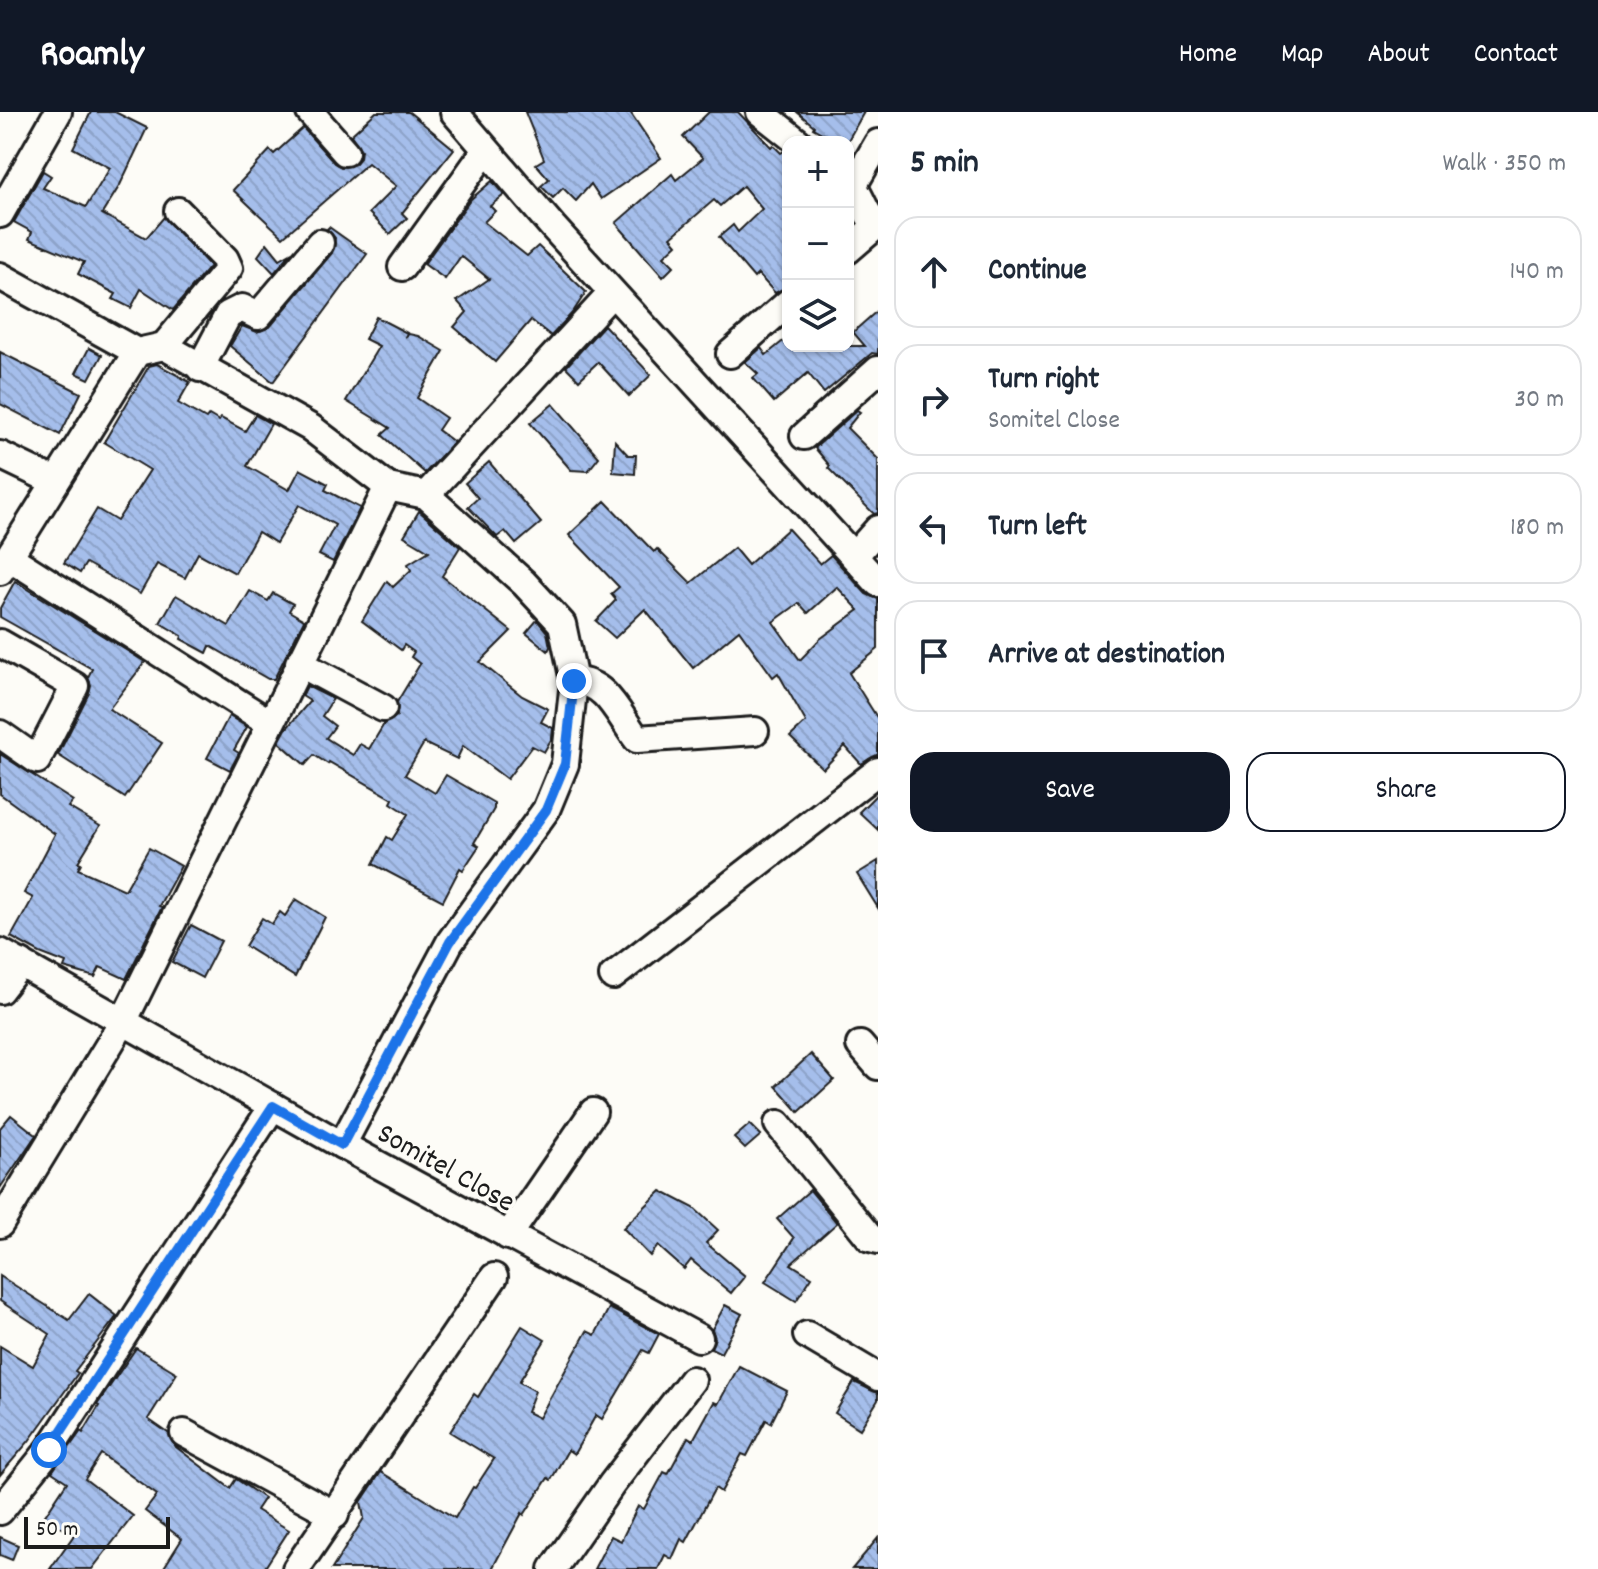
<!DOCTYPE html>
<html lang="en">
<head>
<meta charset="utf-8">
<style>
  :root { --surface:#fff; --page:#f6f6f7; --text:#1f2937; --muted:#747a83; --line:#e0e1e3; --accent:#111827 }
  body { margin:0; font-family:Dekko,sans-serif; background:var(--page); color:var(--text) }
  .controls { position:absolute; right:24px; top:24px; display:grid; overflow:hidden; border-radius:16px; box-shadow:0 2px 6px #0004 }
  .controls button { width:72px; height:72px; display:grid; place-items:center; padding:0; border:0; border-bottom:2px solid var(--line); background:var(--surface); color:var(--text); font:40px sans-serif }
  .scale { position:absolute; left:24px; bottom:20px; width:146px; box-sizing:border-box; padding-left:8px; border:4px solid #1c1c1c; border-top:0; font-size:22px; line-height:28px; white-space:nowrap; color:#1c1c1c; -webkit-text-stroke:6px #fdfcf7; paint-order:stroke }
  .stop { position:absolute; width:24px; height:24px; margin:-18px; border:6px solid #1a73e8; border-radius:50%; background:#fff }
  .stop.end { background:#1a73e8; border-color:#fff; box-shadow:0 2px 8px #0008 }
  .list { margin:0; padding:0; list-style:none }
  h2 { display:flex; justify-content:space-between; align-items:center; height:104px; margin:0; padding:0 32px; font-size:34px }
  h2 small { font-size:26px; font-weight:400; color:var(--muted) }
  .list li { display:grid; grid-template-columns:52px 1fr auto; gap:24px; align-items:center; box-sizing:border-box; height:112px; margin:0 16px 16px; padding:0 16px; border:2px solid var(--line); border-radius:24px }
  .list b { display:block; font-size:30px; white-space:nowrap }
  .list p { margin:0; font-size:26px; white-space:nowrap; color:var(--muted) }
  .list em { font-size:26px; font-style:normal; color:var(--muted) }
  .actions { display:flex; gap:16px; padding:24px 32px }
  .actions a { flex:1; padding:18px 0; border:2px solid var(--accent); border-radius:24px; text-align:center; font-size:28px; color:var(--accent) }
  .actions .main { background:var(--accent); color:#fff }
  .icon { flex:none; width:44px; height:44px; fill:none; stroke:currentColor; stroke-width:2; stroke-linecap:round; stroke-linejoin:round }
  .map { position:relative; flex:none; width:878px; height:1457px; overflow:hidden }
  header { display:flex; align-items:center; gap:48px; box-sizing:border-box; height:112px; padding:0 40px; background:var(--accent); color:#fff }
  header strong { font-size:38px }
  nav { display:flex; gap:44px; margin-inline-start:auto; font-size:28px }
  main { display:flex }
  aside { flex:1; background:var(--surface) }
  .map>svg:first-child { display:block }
</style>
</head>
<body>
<header>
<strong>Roamly</strong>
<nav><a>Home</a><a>Map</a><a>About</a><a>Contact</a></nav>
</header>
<main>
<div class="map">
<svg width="878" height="1457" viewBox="0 0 878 1457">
  <defs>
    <pattern id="building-back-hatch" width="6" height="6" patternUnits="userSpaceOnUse" patternTransform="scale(2)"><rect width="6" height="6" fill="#a5beeb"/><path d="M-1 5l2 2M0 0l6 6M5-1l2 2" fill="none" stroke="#8da3c9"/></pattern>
  </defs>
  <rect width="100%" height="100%" fill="#fdfcf7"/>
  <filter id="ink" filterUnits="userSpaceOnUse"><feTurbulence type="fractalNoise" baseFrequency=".0125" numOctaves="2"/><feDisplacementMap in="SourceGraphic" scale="16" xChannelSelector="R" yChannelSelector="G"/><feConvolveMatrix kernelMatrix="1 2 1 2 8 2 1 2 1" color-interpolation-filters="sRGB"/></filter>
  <g filter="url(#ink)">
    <g fill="url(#building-back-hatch)" stroke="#1c1c1c" stroke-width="2" fill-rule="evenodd">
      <path d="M91,0H115L147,16L120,73L102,102L146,126L164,105L210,154L173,198L141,177L131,196L113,187L116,182L78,162L84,150L29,127L32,120L14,110L43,59L51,64L43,76L86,95L110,56L73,36Z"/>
      <path d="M376,0H409L454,37L402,101L407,106L390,122L369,101L396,74L368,51L283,125L233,78L270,38L274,42L303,16L334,51L341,55L355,52L360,46L361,38L351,23Z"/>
      <path d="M525,0H630L661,46L601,87L591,72L576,89L563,76L553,86L541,74L549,67L536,52L544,47Z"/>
      <path d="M709,0H738L771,35L773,33L781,41L784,39L788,42V175L775,181L758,162L754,166L719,125L733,113L738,120L762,97L743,74L720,94L714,88L671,125L677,132L664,144L674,154L663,165L616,111L672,62L676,68L703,46L683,25Z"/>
      <path d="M797,0H864L847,30H838L813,16L814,14Z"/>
      <path d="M492,69L504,83L490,94L495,99L484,110L527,144L538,134L586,180L573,200L551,224L531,208L495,250L454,215L467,200L457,189L489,167L461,144L445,167L424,152L471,87Z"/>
      <path d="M329,115L367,142L273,270L230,234L242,214L257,220L270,215L332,141L335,126L327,117Z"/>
      <path d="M267,131L280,147L292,140L274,161L258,144Z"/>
      <path d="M878,198V242L872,241L824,281L808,261L774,290L753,266L758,262L745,250L761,236L766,243L788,225V234H865L853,220Z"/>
      <path d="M376,205L407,221L405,225L409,222L418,224L444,239L417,286L446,306L438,318L454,330L425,361L382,323L390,316L346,289L379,234L365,227Z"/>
      <path d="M604,213L651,263L629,284L598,250L579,268L566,255Z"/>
      <path d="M89,236L102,243L89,267L76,261Z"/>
      <path d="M0,240L81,281L60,323L0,292Z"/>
      <path d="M157,252L190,270L178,291L206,307L209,303L219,309L221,306L245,319L255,303L271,312L247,354L289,378L300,357L328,372L325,378L360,396L333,450L319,443L335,413L299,393L276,431L258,420L235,461L198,441L185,466L157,452L140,482L86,451L80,461L64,451L97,397L117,409L150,358L104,330L149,254Z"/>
      <path d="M553,292L599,345L588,359L571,358L530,311Z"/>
      <path d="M857,298L860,300L847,316L878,347V401L874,402L828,356L830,354L815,336Z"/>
      <path d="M615,329L628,343H636L635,362L613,360Z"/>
      <path d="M489,350L541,411L516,432L505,419L497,425L468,395L478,386L465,371Z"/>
      <path d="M605,389L654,440L657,437L691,471L734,436L748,453L788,417L820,452L831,443L866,482L878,487V537L849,561L878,607V642L861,652L845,634L823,657L790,625L806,610L778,561L773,565L739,518L693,556L645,497L615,526L596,509L616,488L611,482L619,475L569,423ZM837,475L859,498L820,527L800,548L773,510L799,491L808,501Z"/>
      <path d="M419,399L460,435L442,464L511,519L480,550L522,584L548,597L541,610L553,616L552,626L544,640L532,634L507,667L463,634L457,647L424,631L405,663L435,681L446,663L494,691V697L474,731L479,734L463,758L460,756L443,789L373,752L387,725L392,728L408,702L391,691L393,687L329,650L328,652L314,643L305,653L279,630L286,617L310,589L302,584L307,574L333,587L322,604L335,614L326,626L353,643L360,632L369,637L384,612L397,604V590L420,552L411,545L414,540L404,533L401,538L362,509L387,469L393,475L411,458L408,452L429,439L404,424Z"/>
      <path d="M15,469L145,550L109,597L162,631L125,686L58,643L89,581L91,573L88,565L92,557L0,505V496Z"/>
      <path d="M250,479L268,489L273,481L293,492L289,499L304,508L274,567H268L210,534L207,541L181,527L182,524L160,511L176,483L229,514Z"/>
      <path d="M537,508L547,520L550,535L548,539L526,521Z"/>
      <path d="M229,604L247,615L234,638L239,641L230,658L207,646Z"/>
      <path d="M0,642L73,689L68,695L100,714L78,750L81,751L78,757L125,778L149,736L181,754L159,794L162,795L126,867L100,855L95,865L64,856L66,851L40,841L11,825L33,786L24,781L55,722L0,682Z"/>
      <path d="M878,681V718L859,700Z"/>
      <path d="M878,749V796L857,762Z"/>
      <path d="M296,787L325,805L295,865L245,834L262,806L272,812L280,800L285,804Z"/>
      <path d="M191,813L221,829L202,866L172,850Z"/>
      <path d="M811,942L834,968L799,1000L776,974Z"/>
      <path d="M11,1003L36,1023L0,1076V1016Z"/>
      <path d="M750,1012L761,1023L745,1037L734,1026Z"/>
      <path d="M810,1078L837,1111L791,1152L812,1165L796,1189L765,1170L794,1126L777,1107Z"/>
      <path d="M661,1079L694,1096L718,1118L706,1131L745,1164L731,1181L691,1148L684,1157L658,1134L650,1144L623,1116Z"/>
      <path d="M0,1164L69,1208L89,1182L117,1204L75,1259L78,1261L29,1329L0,1363V1234L33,1254L50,1222L0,1189Z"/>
      <path d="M725,1193L742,1202L721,1241L711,1236L715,1226L712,1217Z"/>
      <path d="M609,1196L659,1222L649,1241L643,1238L602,1307L596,1303L574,1342L568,1338L551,1368L548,1366L524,1403L522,1401L492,1457H332L364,1406L361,1390L381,1360L455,1406L473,1375L475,1376L494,1347L450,1320L474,1282L478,1285L522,1214L545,1228L519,1270L535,1279L527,1300L539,1306L587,1219L595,1223Z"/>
      <path d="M136,1236L177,1261L148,1307L168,1321L176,1335L230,1376L236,1367L264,1386L256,1398L289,1418L264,1457H163L182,1427L145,1399L157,1383L101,1342L85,1367L133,1404L92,1457H50L74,1423L44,1405L67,1370L52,1360L81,1319L83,1321L99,1294L97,1293Z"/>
      <path d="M739,1254L787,1279L771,1311L766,1308L747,1344L742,1342L721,1380L715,1376L686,1430L681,1427L672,1447L665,1443L658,1457H594L611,1424L621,1429L638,1394L644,1397L664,1360L668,1362L688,1325L693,1328L714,1290L718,1292Z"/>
      <path d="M854,1270L878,1281V1288L860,1317L835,1301Z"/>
      <path d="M0,1425L18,1433L12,1448L0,1443Z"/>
      <path d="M878,1426V1457H852Z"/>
    </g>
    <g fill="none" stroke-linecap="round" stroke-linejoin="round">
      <g stroke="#1c1c1c" stroke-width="32">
        <g id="minor">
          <path d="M310,0L345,40"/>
          <path d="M454,0L553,115L878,471"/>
          <path d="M760,0L798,30"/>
          <path d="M848,70C862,81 863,102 878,114"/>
          <path d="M853,74L878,31"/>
          <path d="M0,102L58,0"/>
          <path d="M848,138L877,113"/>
          <path d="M402,155L486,38"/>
          <path d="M0,164L137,240L164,234L311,316L388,375L426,383L524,471L562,512L574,569L565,652L546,698L450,830L342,1033"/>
          <path d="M164,234L229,156L225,147L178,99"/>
          <path d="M730,242L788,191"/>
          <path d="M200,256L228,203L242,196L258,204L320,131"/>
          <path d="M804,324L878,258"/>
          <path d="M0,343L54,369"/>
          <path d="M426,383L612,181"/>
          <path d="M854,444L878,417"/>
          <path d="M9,445L270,611"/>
          <path d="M0,459L137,240"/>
          <path d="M0,531L75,574L37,648L0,622"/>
          <path d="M299,551L383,596"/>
          <path d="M574,569C607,569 619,604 637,627L755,619"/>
          <path d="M0,840L342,1033L699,1226"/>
          <path d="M613,864L878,659"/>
          <path d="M0,878L21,851"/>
          <path d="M860,933L878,954"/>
          <path d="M778,1012L870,1126L878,1128"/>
          <path d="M0,1112L123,910L388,375"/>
          <path d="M508,1124L593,1000"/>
          <path d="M807,1223L878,1265"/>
          <path d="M184,1321L335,1403"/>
          <path d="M0,1399L49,1338L273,994"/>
          <path d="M296,1457L494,1165"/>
          <path d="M553,1457L612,1372L692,1268"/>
        </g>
      </g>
      <use href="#minor" stroke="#fdfcf7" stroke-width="26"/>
    </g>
  </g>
  <g fill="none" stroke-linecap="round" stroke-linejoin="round" filter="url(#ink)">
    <path stroke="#1a73e8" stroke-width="10" d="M49,1338L273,994L342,1033L450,830L546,698L565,652L574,569"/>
  </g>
  <g text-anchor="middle" stroke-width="7" stroke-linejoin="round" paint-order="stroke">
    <g font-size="30" fill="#1c1c1c" stroke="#fdfcf7">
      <text transform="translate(447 1054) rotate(29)" y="10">Somitel Close</text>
    </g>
  </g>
</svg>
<div class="controls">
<button>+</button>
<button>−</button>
<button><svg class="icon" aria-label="layers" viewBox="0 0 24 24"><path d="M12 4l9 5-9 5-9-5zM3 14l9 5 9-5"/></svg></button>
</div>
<div class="scale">50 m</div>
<div class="stop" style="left:49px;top:1338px"></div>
<div class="stop end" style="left:574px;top:569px"></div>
</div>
<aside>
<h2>5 min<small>Walk · 350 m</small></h2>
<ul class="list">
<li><svg class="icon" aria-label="ahead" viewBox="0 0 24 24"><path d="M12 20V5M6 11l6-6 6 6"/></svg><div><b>Continue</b></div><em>140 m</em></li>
<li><svg class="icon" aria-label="right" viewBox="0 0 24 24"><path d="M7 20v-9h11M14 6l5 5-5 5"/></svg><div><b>Turn right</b><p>Somitel Close</p></div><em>30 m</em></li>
<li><svg class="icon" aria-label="left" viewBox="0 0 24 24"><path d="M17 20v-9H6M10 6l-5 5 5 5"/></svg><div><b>Turn left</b></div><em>180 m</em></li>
<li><svg class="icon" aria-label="arrive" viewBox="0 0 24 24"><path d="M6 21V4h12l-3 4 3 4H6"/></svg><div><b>Arrive at destination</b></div></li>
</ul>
<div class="actions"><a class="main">Save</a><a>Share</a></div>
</aside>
</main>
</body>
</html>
